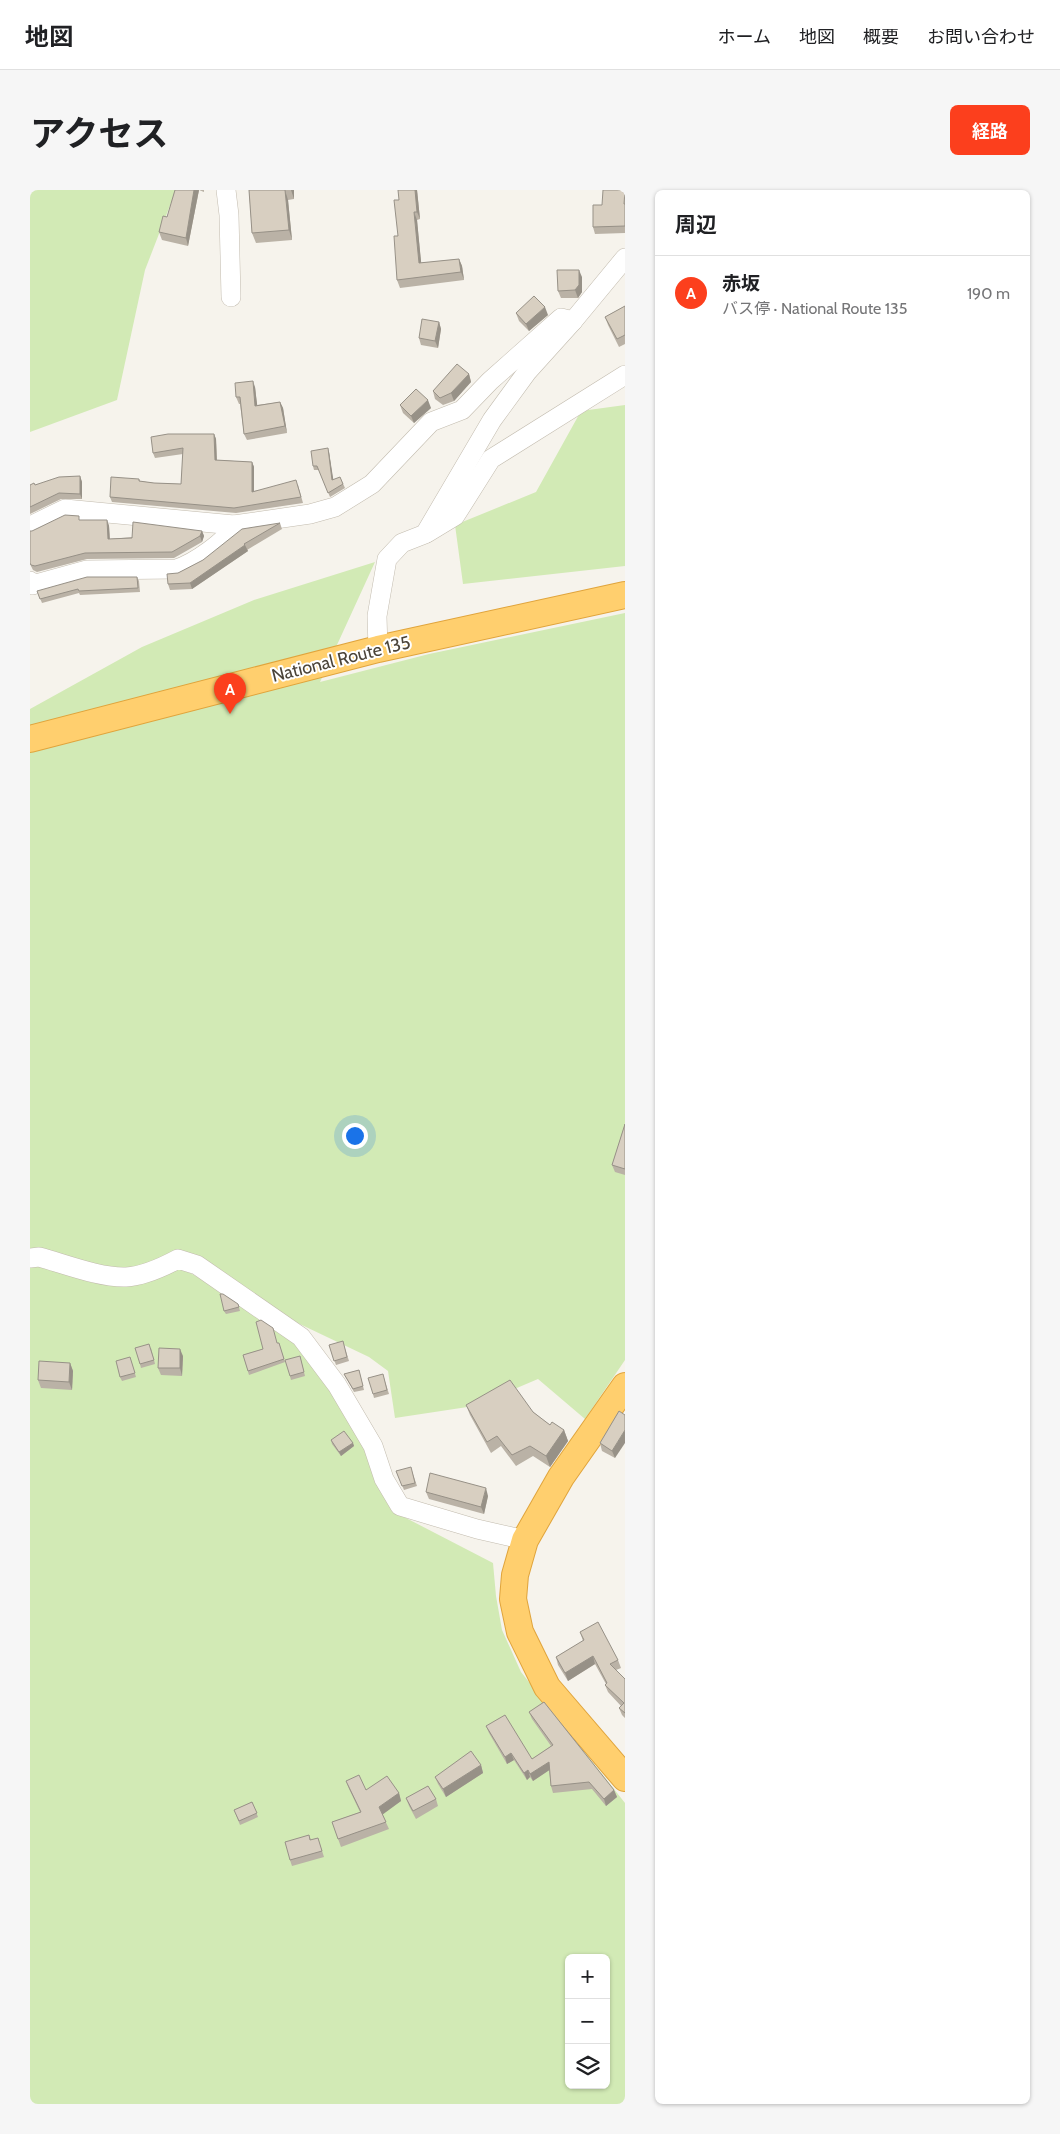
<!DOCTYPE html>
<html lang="ja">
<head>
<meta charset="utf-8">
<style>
  :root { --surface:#fff; --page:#f6f6f6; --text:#202124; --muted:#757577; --line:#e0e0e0; --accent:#fc3f1d }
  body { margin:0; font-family:Cabin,"Noto Sans JP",sans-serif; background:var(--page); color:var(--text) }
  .controls { position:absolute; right:15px; bottom:15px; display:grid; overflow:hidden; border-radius:8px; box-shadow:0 1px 4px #0004 }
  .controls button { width:45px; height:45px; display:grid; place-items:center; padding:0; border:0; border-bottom:1px solid var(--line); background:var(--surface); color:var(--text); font:25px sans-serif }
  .you { position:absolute; left:324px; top:945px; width:18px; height:18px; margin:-12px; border:4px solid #fff; border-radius:50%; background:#1a73e8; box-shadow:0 0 0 8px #1a73e833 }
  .badge { display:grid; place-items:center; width:32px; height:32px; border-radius:50%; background:var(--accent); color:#fff; font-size:16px; font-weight:700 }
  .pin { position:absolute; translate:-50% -41px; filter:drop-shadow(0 1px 2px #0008) }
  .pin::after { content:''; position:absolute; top:26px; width:18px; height:15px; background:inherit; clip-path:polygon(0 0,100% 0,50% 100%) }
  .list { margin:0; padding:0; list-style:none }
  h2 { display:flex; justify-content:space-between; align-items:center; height:65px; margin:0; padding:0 20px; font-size:21px }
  h2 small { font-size:16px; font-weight:400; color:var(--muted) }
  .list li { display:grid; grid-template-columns:32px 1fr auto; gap:15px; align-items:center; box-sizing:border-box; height:75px; padding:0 20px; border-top:1px solid var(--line) }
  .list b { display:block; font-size:19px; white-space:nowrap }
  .list p { margin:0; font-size:16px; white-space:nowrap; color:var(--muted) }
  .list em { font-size:16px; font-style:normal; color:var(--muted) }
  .icon { flex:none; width:28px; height:28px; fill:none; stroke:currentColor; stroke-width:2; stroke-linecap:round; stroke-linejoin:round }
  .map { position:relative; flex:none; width:595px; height:1914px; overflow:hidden; border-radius:8px }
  header { display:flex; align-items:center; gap:30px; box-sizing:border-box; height:70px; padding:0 25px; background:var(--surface); border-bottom:1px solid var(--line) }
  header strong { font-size:24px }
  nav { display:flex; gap:28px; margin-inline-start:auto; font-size:18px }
  .intro { display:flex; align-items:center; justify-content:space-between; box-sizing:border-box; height:120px; padding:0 30px }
  h1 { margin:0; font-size:35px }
  .button { padding:12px 22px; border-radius:8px; background:var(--accent); color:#fff; font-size:18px; font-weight:700 }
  main { display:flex; gap:30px; padding:0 30px }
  aside { flex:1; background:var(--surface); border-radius:8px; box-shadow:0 1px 4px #0004 }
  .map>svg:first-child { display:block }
</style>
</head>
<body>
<header>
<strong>地図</strong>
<nav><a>ホーム</a><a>地図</a><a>概要</a><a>お問い合わせ</a></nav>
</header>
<div class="intro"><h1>アクセス</h1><a class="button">経路</a></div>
<main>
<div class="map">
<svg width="595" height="1914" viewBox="0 0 595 1914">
  <rect width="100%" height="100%" fill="#f6f3ec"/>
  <g fill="#d2eab5" fill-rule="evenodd">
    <path d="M0,0H146L115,80L87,210L0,242Z"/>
    <path d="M595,215V376L433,394L425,335L506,302L551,221Z"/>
    <path d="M345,372L290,492L399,464L595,423V1170L555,1229L508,1189L444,1216L365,1228L358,1181L339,1167L150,1077L200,1106L260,1147L353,1272L376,1328L463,1373L466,1406L472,1440L491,1482L595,1613V1914H0V519L112,457L224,410ZM539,1768H576V1895H539Z"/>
  </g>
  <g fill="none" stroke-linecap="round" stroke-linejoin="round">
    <g stroke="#c2bbae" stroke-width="20">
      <g id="minor">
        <path d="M196,0L199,25L201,107"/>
        <path d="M0,336L35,319L204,335L280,324L305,317L342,294L401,232L432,220L460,191L531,128L543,131"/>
        <path d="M397,343L425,326L461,269L595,185"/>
        <path d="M0,391L2,395L57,380L146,379C163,374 197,351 204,335"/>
        <path d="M348,459L347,426L357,369L372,353L395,344L462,230L497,182L543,131L595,68"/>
        <path d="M0,1068L9,1067C35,1074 70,1088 96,1087C114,1086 133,1077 148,1069L167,1075L271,1147L307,1195L343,1256L354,1289L370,1316L447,1339L495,1350"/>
      </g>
    </g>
    <g stroke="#e0a43c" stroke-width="28">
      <g id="highway">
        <path d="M0,549L348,459L595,405"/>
        <path d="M595,1196L531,1287L495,1350L485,1385L483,1409L490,1442L517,1497L595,1588"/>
      </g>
    </g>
    <use href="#minor" stroke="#fff" stroke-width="19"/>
    <use href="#highway" stroke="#ffcf6e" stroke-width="26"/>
  </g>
  <g fill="#bab2a6">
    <path d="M145,0H174V2L169,0L158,56L132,50L129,42L137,27Z"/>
    <path d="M219,0H264V9L258,10L262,50L226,53L222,43Z"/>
    <path d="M387,0L390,29L387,30L391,73L429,69L432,76L434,90L370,98L367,90L369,10Z"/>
    <path d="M595,0V43L565,44L563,37L572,15Z"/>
    <path d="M552,87V102L548,108H531L528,101Z"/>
    <path d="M595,116V154L589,157L578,135L575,127Z"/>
    <path d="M486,123L518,125L499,141L489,131Z"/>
    <path d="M409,132L411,139L408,158L391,155L389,148Z"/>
    <path d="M439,184L441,192L424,211L413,215L405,209L403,201Z"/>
    <path d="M225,197L227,215L250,212L253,218L257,243L217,250L214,244L210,214H209L206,207Z"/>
    <path d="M370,215L401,218L384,233L373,223Z"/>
    <path d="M184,244L186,249L187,270L222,272L224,277V301L268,295L273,313L206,323L82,312L80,307L109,289L110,291L124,293L151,294L153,264L125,268L123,263Z"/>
    <path d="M299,262L303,290L310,287L315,298L300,307L289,280H284L283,276Z"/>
    <path d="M50,286L52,292V309H31L0,324V295H5Z"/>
    <path d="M50,330H77L79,336L80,349L172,341L174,346L172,352L144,368L57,369L7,382L3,380L0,374Z"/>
    <path d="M250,333L252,339L217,360L218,361L162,399L140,400L138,394L148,383Z"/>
    <path d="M107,387L109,391L110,402L50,405L49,403L12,413L7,401Z"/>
    <path d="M595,934V985L585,982L582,975Z"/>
    <path d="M208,1114L210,1121L196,1124L194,1121Z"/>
    <path d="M249,1153L255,1172L219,1185L213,1165L233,1159Z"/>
    <path d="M299,1155H314L319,1171L306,1175Z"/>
    <path d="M121,1158L125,1174L111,1178L110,1174Z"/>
    <path d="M153,1166L152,1186L131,1185L128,1178Z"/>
    <path d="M270,1166L275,1186L261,1190L260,1186Z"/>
    <path d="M100,1167L106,1187L92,1191L90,1187Z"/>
    <path d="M40,1173L43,1181L42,1200L11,1198L8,1190Z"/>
    <path d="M329,1180L334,1200L324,1202L314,1184Z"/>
    <path d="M354,1188L359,1204L344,1208L343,1204Z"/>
    <path d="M436,1215L503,1222L520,1235L534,1240L538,1251L520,1277L503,1266L486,1276L471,1256L461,1263L440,1225Z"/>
    <path d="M589,1221L585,1268L572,1261L570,1253Z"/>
    <path d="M301,1250L323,1253L324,1256L311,1266L302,1254Z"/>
    <path d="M366,1281H382L387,1296L374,1300Z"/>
    <path d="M396,1302L458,1306L454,1324L399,1309Z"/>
    <path d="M550,1442L588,1470L591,1478L586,1480L595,1489V1528L592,1525L589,1518L591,1516L578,1502L575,1495L576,1494L565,1474L538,1491L528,1475L526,1467L553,1451Z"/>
    <path d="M499,1522L584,1600L587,1607L576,1616L562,1599L523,1603L521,1596L519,1580L503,1591L500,1587L497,1590L484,1570L477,1574L459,1543L456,1536L502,1569L521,1556L502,1529Z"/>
    <path d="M451,1575L453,1583L416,1607L408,1594L405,1587Z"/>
    <path d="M316,1591L336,1600L369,1603L371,1611L352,1624L359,1639L311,1657L302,1632L330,1622L319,1599Z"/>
    <path d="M376,1608L406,1609L408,1616L386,1629L379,1616Z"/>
    <path d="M222,1612L228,1627L210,1635L204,1620Z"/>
    <path d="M279,1645L281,1650L288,1648L294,1667L262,1676L260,1670Z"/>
  </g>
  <g fill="#979187">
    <path d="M164,0H169L158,56L156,48Z"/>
    <path d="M255,0L258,10L262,50L259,40Z"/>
    <path d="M261,0H264V9Z"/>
    <path d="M385,0H387L390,29L387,22Z"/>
    <path d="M384,22L387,30L392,81L389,73Z"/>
    <path d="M429,69L432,76L434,90L431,82Z"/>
    <path d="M549,80L552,87V102L548,108L545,100Z"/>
    <path d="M515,117L518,125L499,141L496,134Z"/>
    <path d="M409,132L411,139L408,158L405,151Z"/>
    <path d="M439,184L441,192L424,211L421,203Z"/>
    <path d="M223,191L225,197L228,222L225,216Z"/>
    <path d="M398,210L401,218L384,233L381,226Z"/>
    <path d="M250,212L253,218L257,243L255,236Z"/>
    <path d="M184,244L186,249L187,276L185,270Z"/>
    <path d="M298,258L299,262L304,294L302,290Z"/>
    <path d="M222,272L224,277V307L222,302Z"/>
    <path d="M50,286L52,292V309L50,304Z"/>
    <path d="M77,330L79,336L80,355L78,349Z"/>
    <path d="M172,341L174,346L172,352L170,346Z"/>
    <path d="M215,355L218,361L162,399L160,393Z"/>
    <path d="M150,1159L153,1166L152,1186L150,1178Z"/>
    <path d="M40,1173L43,1181L42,1200L39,1192Z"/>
    <path d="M534,1240L538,1251L520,1277L516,1266Z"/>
    <path d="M595,1240V1253L585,1268L582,1261Z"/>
    <path d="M323,1253L324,1256L311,1266L309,1262Z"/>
    <path d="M456,1298L458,1306L454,1324L451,1317Z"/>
    <path d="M563,1466L565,1474L538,1491L535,1483Z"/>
    <path d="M481,1563L484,1570L477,1574L475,1567Z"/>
    <path d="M519,1572L521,1579L503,1591L500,1584Z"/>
    <path d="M451,1575L453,1583L416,1607L413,1599Z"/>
    <path d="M498,1580L500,1587L497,1590L494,1583Z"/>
    <path d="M584,1600L587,1607L576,1616L574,1609Z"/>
    <path d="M369,1603L371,1611L352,1625L349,1617Z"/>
  </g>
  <g fill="#d8cfc1" stroke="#979187">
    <path d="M145,0H164L156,48L129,42L133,26L137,27Z"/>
    <path d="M219,0H255L259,40L222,43Z"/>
    <path d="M368,0H385L387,22H384L389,73L429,69L431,82L367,90L364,46H368L364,10H369Z"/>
    <path d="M573,0H595L594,14H595V36L563,37V15H572Z"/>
    <path d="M527,80H549V95L545,100L528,101Z"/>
    <path d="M504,106L515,117L496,134L486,123Z"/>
    <path d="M595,116V145L587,149L575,127Z"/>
    <path d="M392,129L409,132L405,151L389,148Z"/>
    <path d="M427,174L439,184L421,203L410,208L403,201Z"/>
    <path d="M223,191L225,216L250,212L255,236L214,244L210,207H206L205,193Z"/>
    <path d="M386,199L398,210L381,226L370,215Z"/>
    <path d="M138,244H184L185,270L222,272V302L266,290L271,307L204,318L80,307L81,287L109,289V291L124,293L151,294L153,258L123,263L121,247Z"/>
    <path d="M298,258L302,290L310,287L313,294L298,303L287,276H283L281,261Z"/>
    <path d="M50,286V304L29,303L0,317V295L4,293L5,295L29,287Z"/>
    <path d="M35,325L49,326V330H77L78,349L102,348L103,332L172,341L170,346L142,362L55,363L5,376L1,375L0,373V341H2Z"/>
    <path d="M250,333L214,354L215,355L160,393L138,394L137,384L148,383L173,370L212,339Z"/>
    <path d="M57,387H107L108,398L49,401L48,399L10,409L7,401Z"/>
    <path d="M595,934V979L582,975Z"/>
    <path d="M190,1104H193L208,1114L209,1117L194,1121Z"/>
    <path d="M231,1130L243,1138L247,1153H249L254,1169L218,1181L213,1165L233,1159L226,1132Z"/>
    <path d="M313,1151L317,1167L304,1171L299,1155Z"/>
    <path d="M119,1154L124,1170L110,1174L105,1158Z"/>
    <path d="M129,1158L150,1159V1178H128Z"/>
    <path d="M270,1166L274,1182L260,1186L255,1170Z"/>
    <path d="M100,1167L105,1183L90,1187L86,1171Z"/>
    <path d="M9,1171L40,1173L39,1192L8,1190Z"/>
    <path d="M329,1180L333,1196L323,1199L314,1184Z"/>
    <path d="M353,1184L357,1200L343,1204L338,1188Z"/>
    <path d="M480,1190L503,1222L520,1235L522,1232L534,1240L516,1266L500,1256L482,1265L467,1246L457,1252L436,1215Z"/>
    <path d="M589,1221L595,1225V1240L582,1261L570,1253Z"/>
    <path d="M314,1241L323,1253L309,1262L301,1250Z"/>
    <path d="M381,1277L385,1293L372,1296L366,1281Z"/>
    <path d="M400,1283L456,1298L451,1317L396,1302Z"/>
    <path d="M568,1432L588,1470L580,1474L595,1489V1523L589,1518L594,1513L575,1495L577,1493L563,1466L535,1483L526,1467L554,1450L550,1442Z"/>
    <path d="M514,1512L584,1600L574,1609L559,1592L521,1596L519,1572L500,1584L498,1580L494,1583L481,1563L475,1567L456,1536L475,1525L502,1569L523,1555L499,1522Z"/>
    <path d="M441,1561L451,1575L413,1599L405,1587Z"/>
    <path d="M329,1585L336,1600L357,1586L369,1603L349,1617L356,1632L308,1649L302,1632L331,1622L316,1591Z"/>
    <path d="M398,1596L406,1609L383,1621L376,1608Z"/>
    <path d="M222,1612L227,1623L209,1631L204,1620Z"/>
    <path d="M279,1645L280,1650L288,1648L292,1661L260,1670L255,1652Z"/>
  </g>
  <g text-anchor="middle" stroke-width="4" stroke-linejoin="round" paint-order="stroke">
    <g font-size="18" fill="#4b4439" stroke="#fff">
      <text transform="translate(311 469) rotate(-14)" y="6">National Route 135</text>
    </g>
  </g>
</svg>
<div class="controls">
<button>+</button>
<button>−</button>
<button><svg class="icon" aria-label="layers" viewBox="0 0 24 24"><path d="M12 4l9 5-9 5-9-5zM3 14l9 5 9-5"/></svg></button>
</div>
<div class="you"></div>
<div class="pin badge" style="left:200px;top:524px">A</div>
</div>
<aside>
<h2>周辺<small></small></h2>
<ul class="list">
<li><span class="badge">A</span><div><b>赤坂</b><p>バス停 · National Route 135</p></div><em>190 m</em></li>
</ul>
</aside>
</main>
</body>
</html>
